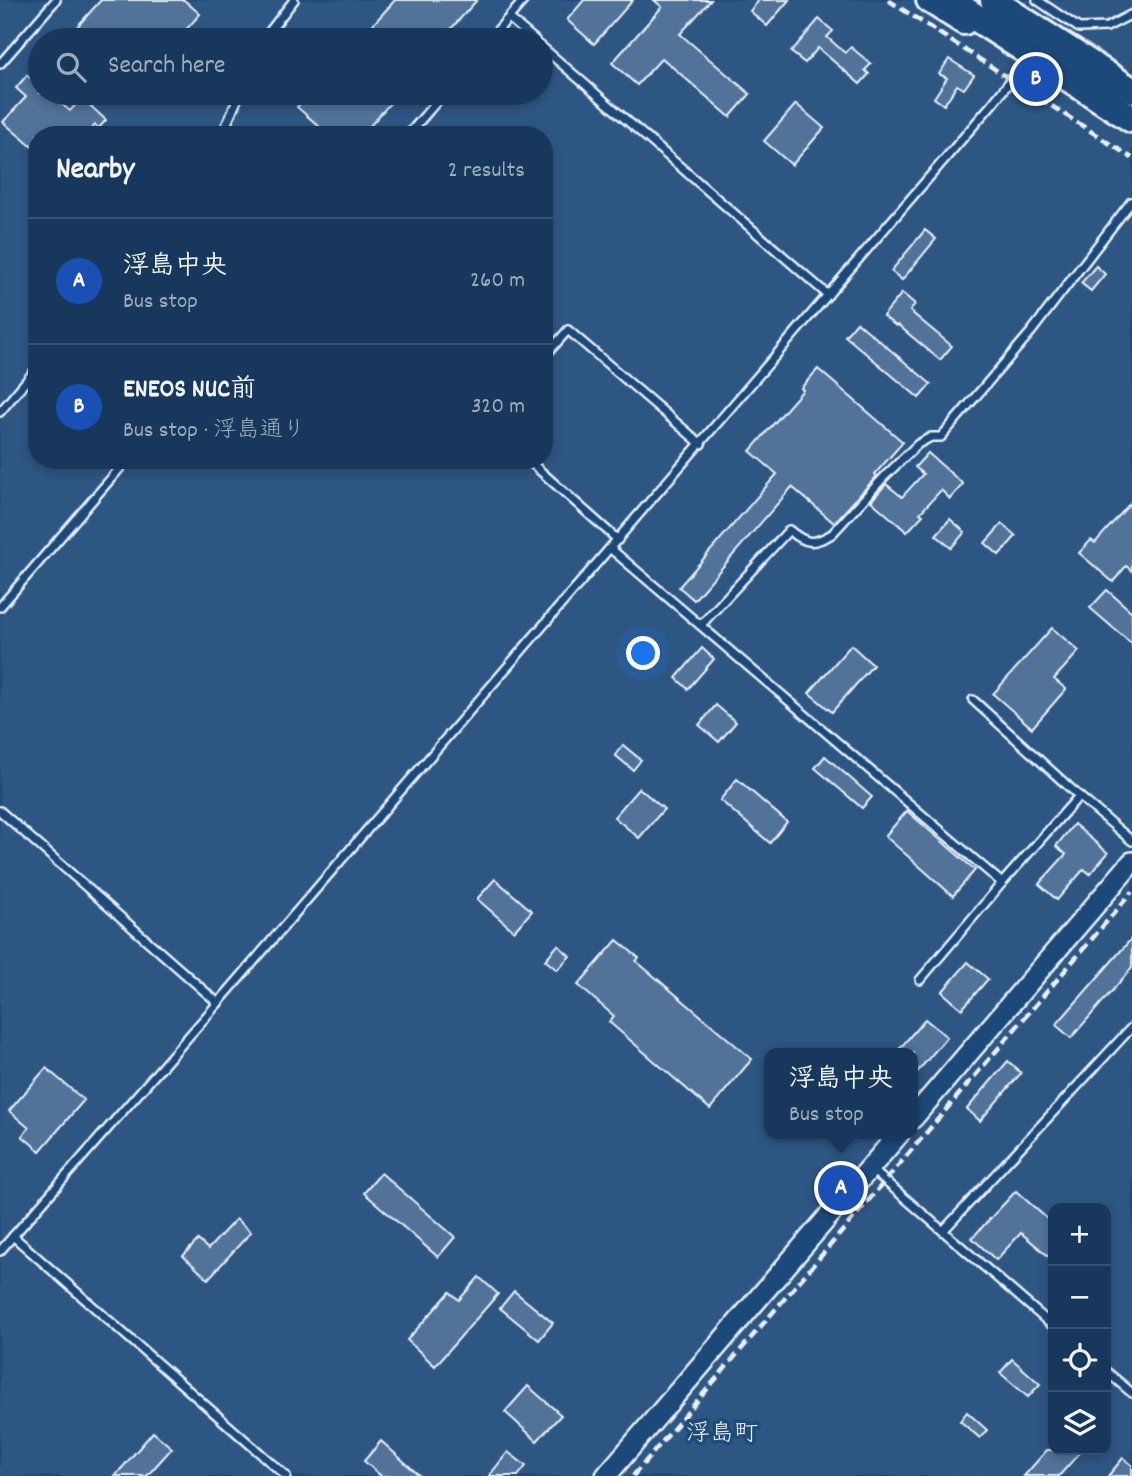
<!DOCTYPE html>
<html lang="en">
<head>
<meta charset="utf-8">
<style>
  :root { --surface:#17385c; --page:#203f62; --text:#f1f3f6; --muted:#9eacbb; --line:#365272; --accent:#ff9aa2 }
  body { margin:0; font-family:Dekko,"Klee One",sans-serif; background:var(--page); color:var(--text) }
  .controls { position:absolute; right:21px; bottom:21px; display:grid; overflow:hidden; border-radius:14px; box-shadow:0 4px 10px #0003 }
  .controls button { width:63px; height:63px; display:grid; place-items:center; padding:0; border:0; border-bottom:2px solid var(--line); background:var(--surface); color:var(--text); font:35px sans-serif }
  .you { position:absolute; left:644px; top:654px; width:24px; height:24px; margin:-18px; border:5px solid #fff; border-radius:50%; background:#1a73e8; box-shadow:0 0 0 10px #1a73e833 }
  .badge { display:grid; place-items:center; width:46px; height:46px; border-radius:50%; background:var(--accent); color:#fff; font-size:23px; font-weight:700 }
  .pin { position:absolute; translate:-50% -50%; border:4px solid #fff; box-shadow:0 2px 7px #0006 }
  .popup { position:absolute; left:764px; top:1048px; width:154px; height:91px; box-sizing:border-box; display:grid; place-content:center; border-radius:14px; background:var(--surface); filter:drop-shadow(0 2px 5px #0005); font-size:23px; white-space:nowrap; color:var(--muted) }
  .popup b { font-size:26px; color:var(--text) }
  .popup::after { content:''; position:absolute; left:50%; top:100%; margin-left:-14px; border:14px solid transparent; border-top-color:var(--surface) }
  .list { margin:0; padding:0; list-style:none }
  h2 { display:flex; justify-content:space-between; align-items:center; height:91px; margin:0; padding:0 28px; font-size:30px }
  h2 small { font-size:23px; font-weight:400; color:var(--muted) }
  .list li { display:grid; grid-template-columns:46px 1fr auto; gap:21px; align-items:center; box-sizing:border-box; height:126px; padding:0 28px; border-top:2px solid var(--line) }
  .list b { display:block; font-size:26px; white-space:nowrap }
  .list p { margin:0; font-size:23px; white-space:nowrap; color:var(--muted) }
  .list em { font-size:23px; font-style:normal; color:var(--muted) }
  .icon { flex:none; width:38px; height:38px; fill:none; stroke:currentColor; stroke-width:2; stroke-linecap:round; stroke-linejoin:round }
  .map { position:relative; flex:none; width:1132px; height:1476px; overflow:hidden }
  .search { position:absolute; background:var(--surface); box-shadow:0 4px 10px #0003; left:28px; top:28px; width:525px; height:77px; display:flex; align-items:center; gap:18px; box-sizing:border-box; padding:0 24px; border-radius:38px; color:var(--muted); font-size:26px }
  .panel { position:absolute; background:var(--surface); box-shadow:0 4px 10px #0003; left:28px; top:126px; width:525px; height:343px; border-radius:28px }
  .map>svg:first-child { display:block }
</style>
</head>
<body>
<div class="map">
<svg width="1132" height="1476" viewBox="0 0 1132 1476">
  <rect width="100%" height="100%" fill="#1f4a7a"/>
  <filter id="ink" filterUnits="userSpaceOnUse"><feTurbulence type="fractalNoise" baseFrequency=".0143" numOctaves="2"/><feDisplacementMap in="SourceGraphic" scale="14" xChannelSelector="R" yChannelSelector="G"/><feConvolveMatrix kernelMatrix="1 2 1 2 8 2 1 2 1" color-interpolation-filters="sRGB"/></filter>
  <g filter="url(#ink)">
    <path fill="#2e5683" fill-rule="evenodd" d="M0,0H1132V1476H0ZM40,40H541V93H40ZM37,135H544V460H37ZM769,1053H913V1134H769ZM1053,1208H1106V1450H1053Z"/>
    <g fill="#517399" stroke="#e8f1f8" stroke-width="2">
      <path d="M101,0H184L200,14L177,40H88L75,29Z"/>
      <path d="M395,0H477L441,40H359Z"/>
      <path d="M584,0H633L594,44L567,20Z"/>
      <path d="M654,0H711L680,34L750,94L730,117L662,58L637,85L612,63L662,7Z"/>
      <path d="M759,0H789L767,26L750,11Z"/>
      <path d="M819,19L833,31L827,37L845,53L851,47L871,64L865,70L869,74L860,84L818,48L805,63L791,52Z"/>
      <path d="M949,59L974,75L964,89L957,85L944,105L934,98L947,78L939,74Z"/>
      <path d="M27,75L40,86V93H48L70,111L82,98L106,120L99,128L95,125L86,135H37V151L3,122L26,97L16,88Z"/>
      <path d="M310,93H399L362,135H329L297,107Z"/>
      <path d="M796,104L824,128L792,165L764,141Z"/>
      <path d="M925,230L936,239L902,280L891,271Z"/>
      <path d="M1096,266L1105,274L1091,291L1081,283Z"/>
      <path d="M902,293L915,304L910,311L952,346L940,360L898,325L896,326L883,316Z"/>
      <path d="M857,322L931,384L919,398L845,336Z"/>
      <path d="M818,369L903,442L875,474L877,476L834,523L792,487L694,600L679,587L777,474L750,451L803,390L801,388Z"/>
      <path d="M928,453L963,484L950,499L941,490L920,513L923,515L907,532L871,501L886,484L902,497L923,474L915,467Z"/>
      <path d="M1132,501V571L1126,566L1113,582L1079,553L1091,540L1095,543Z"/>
      <path d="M950,519L965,532L951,548L936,535Z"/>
      <path d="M1002,524L1016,536L999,555L985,543Z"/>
      <path d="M1107,590L1132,612V644L1090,608Z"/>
      <path d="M1052,628L1079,651L1054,679L1066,689L1032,728L993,694Z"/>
      <path d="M851,645L873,665L832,712L809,693Z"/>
      <path d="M702,648L714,659L688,689L676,678Z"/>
      <path d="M716,705L736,722L719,742L699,725Z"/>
      <path d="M623,745L641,760L633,770L615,755Z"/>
      <path d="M825,756L872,797L862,808L815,768Z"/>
      <path d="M737,779L787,822L770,843L720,800Z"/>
      <path d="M639,788L664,809L639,838L614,817Z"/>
      <path d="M907,811L975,870L953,896L885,836Z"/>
      <path d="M1074,824L1108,853L1090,874L1084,869L1057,900L1039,884L1066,854L1056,846Z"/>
      <path d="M495,879L532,911L514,931L477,899Z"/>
      <path d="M1132,938V968L1071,1038L1056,1025Z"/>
      <path d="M617,940L639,958L636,961L752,1059L710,1109L609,1022L614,1016L578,985Z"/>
      <path d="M558,945L570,956L557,970L545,960Z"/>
      <path d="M968,962L988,979L962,1009L942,992Z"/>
      <path d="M925,1019L947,1037L913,1077V1053H896Z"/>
      <path d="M1008,1061L1021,1073L980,1121L967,1109Z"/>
      <path d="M46,1068L84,1100L40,1151L22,1136L29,1128L9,1111Z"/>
      <path d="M381,1173L455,1237L438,1257L364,1193Z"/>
      <path d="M1016,1191L1053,1224V1260L1021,1233L996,1260L972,1238Z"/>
      <path d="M236,1219L251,1232L208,1279L183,1256L198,1240L208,1249Z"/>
      <path d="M479,1277L498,1294L435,1366L407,1340L450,1292L459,1300Z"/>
      <path d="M514,1291L553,1323L539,1340L500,1308Z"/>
      <path d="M1012,1359L1040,1384L1028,1397L1000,1373Z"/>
      <path d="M528,1386L561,1415L537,1441L505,1412Z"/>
      <path d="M967,1412L987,1430L980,1438L960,1421Z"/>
      <path d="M153,1432L172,1448L147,1476H115Z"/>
      <path d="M381,1441L420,1476H381L364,1461Z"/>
      <path d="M1047,1450H1082L1059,1476H1024Z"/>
      <path d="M508,1452L526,1466L518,1476H489Z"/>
      <path d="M1123,1458L1132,1465V1476H1108Z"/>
    </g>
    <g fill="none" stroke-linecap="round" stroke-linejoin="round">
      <g stroke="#e8f1f8" stroke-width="12">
        <g id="service">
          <path d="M1037,0L1079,28L1107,27L1132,14"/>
          <path d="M509,18L535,40"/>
          <path d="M263,40L294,0"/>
          <path d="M489,40L524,0"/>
          <path d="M541,46L828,295"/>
          <path d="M0,64L56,0"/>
          <path d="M222,135L240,93"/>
          <path d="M408,135L444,93"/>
          <path d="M544,357L568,330L701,444"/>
          <path d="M0,412L37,368"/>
          <path d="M528,460L618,540"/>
          <path d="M611,549L1002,883"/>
          <path d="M0,607L127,460"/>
          <path d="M701,625L789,530C806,544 813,545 832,534L885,476L918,444L931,437H941L1031,332L1131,202"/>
          <path d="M973,700L1079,796L1132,841"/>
          <path d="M0,811L218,1003"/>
          <path d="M920,980L1002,883L1079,796"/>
          <path d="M870,1168L1053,1326"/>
          <path d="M943,1231L1132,1027"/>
          <path d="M13,1236L286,1476"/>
          <path d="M0,1251L218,1003L993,103L1025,62"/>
          <path d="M1106,1371L1132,1393"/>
        </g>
      </g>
      <g stroke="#e8f1f8" stroke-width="24">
        <g id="tertiary">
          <path d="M913,1118L1132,862"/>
          <path d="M606,1476L899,1134"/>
        </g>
      </g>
      <g stroke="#e8f1f8" stroke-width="30">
        <g id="trunk">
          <path d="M929,0L964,22"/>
          <path d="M993,0L1132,90"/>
        </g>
      </g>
      <g stroke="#e8f1f8" stroke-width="32">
        <path id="motorway" d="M949,0L1132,119"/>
      </g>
      <use href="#service" stroke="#1f4a7a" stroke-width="7"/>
      <use href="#tertiary" stroke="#1f4a7a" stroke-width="19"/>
      <use href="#trunk" stroke="#1f4a7a" stroke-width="24"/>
      <use href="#motorway" stroke="#1f4a7a" stroke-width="26"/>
      <g stroke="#e8f1f8" stroke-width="4.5" stroke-dasharray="10 5" stroke-linecap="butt">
        <path d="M888,0L1132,158"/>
        <path d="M633,1476L1132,892"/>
      </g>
    </g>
  </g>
  <g text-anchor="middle" stroke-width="7" stroke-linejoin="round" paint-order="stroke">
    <g font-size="24" fill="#e8f1f8" stroke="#1f4a7a">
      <text x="722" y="1440">浮島町</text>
    </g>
  </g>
</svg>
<div class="controls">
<button>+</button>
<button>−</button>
<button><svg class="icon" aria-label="locate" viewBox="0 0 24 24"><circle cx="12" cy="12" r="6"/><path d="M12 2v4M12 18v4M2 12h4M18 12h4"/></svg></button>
<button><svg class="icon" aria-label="layers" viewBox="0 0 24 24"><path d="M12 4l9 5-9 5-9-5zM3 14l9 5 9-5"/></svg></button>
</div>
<div class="you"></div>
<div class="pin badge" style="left:841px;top:1188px;background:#1a4fb4">A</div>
<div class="popup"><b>浮島中央</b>Bus stop</div>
<div class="pin badge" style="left:1036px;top:79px;background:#1a4fb4">B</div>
<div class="search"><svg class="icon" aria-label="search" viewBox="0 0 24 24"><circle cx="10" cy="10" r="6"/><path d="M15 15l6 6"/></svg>Search here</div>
<section class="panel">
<h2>Nearby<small>2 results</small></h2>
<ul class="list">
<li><span class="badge" style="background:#1a4fb4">A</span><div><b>浮島中央</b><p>Bus stop</p></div><em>260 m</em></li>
<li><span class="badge" style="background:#1a4fb4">B</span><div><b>ENEOS NUC前</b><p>Bus stop · 浮島通り</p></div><em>320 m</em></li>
</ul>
</section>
</div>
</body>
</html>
